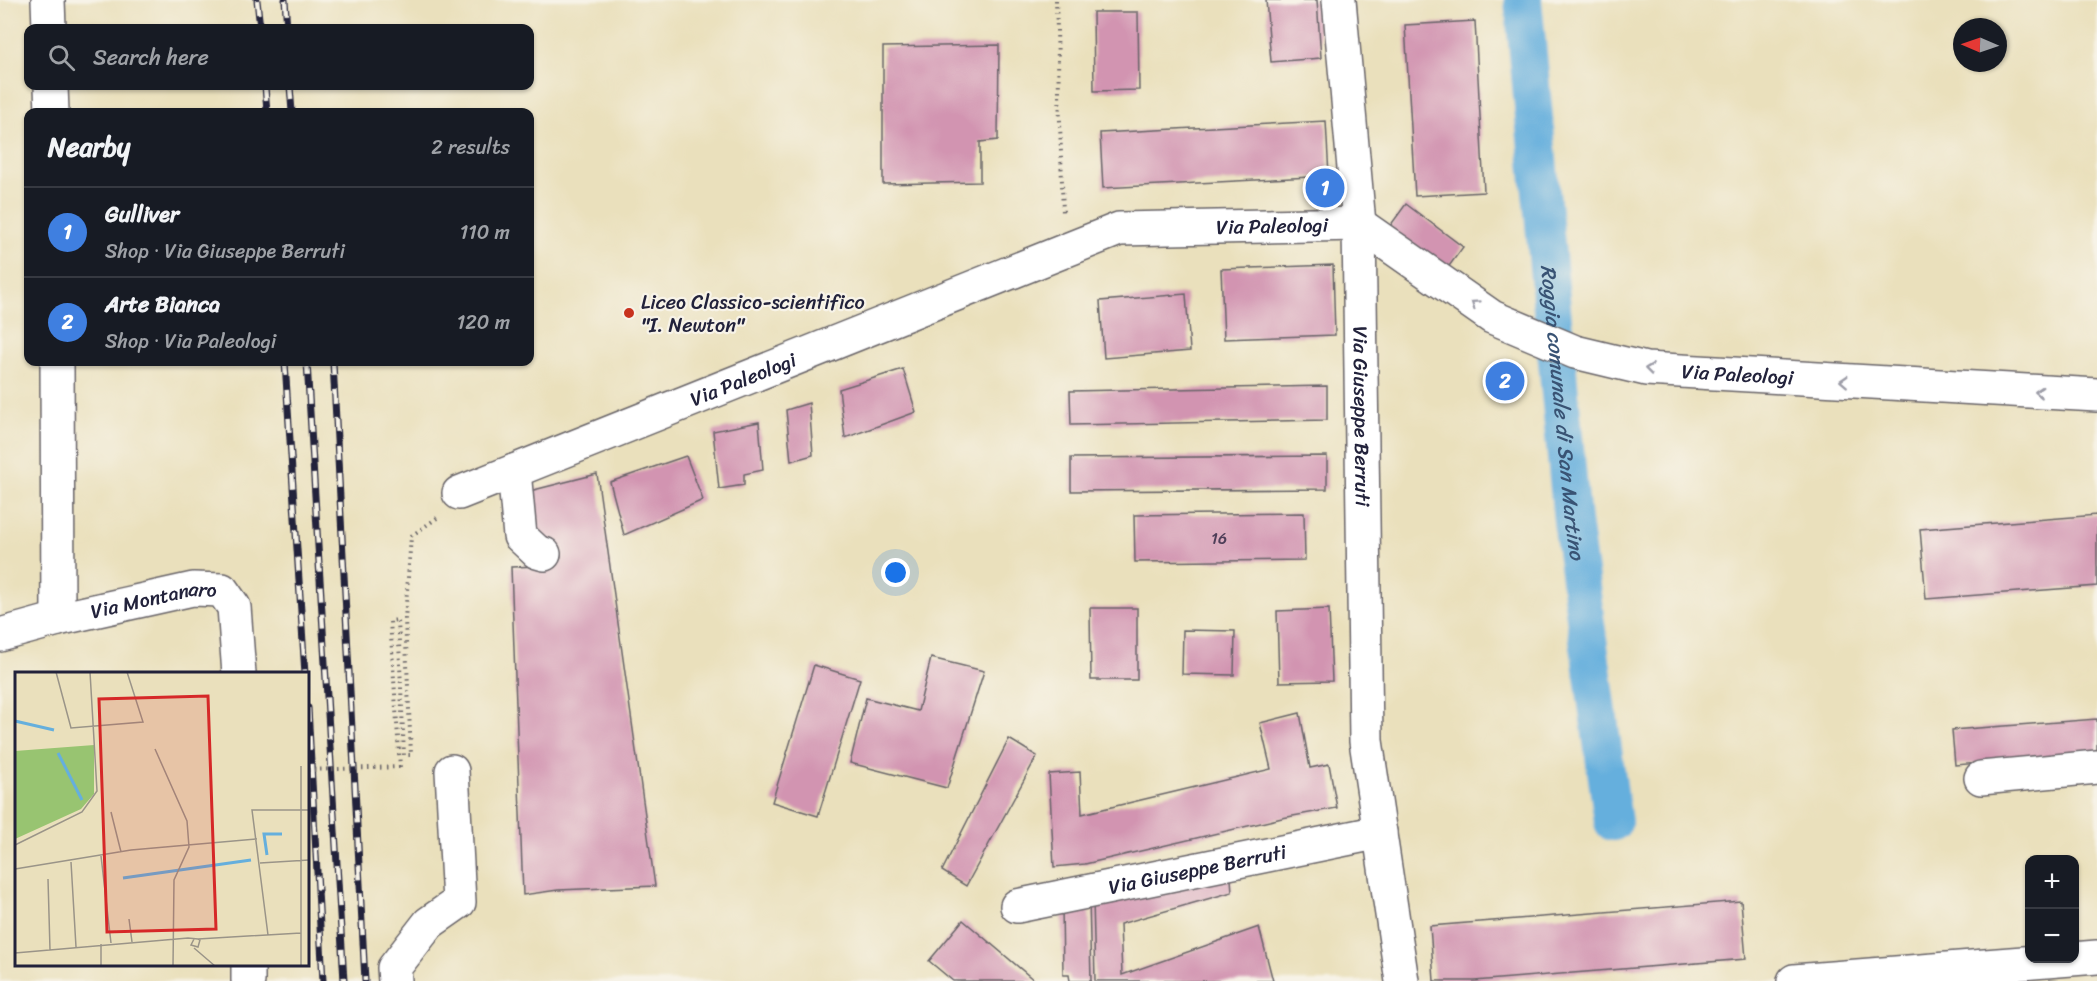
<!DOCTYPE html>
<html lang="en">
<head>
<meta charset="utf-8">
<style>
  :root { --surface:#171b24; --page:#242831; --text:#f1f3f6; --muted:#9ea1a6; --line:#363941; --accent:#c8321e }
  body { margin:0; font-family:Sriracha,sans-serif; background:var(--page); color:var(--text) }
  .controls { position:absolute; right:18px; bottom:18px; display:grid; overflow:hidden; border-radius:12px; box-shadow:0 2px 4px #0004 }
  .controls button { width:54px; height:54px; display:grid; place-items:center; padding:0; border:0; border-bottom:2px solid var(--line); background:var(--surface); color:var(--text); font:30px sans-serif }
  .compass { position:absolute; left:1953px; top:18px; width:54px; height:54px; border-radius:50%; background:var(--surface); box-shadow:0 2px 4px #0004; rotate:272deg }
  .you { position:absolute; left:896px; top:573px; width:21px; height:21px; margin:-15px; border:4px solid #fff; border-radius:50%; background:#1a73e8; box-shadow:0 0 0 9px #1a73e833 }
  .badge { display:grid; place-items:center; width:39px; height:39px; border-radius:50%; background:var(--accent); color:#fff; font-size:20px; font-weight:700 }
  .pin { position:absolute; translate:-50% -50%; border:3px solid #fff; box-shadow:0 2px 6px #0006 }
  .list { margin:0; padding:0; list-style:none }
  h2 { display:flex; justify-content:space-between; align-items:center; height:78px; margin:0; padding:0 24px; font-size:26px }
  h2 small { font-size:20px; font-weight:400; color:var(--muted) }
  .list li { display:grid; grid-template-columns:39px 1fr auto; gap:18px; align-items:center; box-sizing:border-box; height:90px; padding:0 24px; border-top:2px solid var(--line) }
  .list b { display:block; font-size:22px; white-space:nowrap }
  .list p { margin:0; font-size:20px; white-space:nowrap; color:var(--muted) }
  .list em { font-size:20px; font-style:normal; color:var(--muted) }
  .icon { flex:none; width:33px; height:33px; fill:none; stroke:currentColor; stroke-width:2; stroke-linecap:round; stroke-linejoin:round }
  .map { position:relative; flex:none; width:2097px; height:981px; overflow:hidden }
  .search { position:absolute; background:var(--surface); box-shadow:0 2px 4px #0004; left:24px; top:24px; width:510px; height:66px; display:flex; align-items:center; gap:15px; box-sizing:border-box; padding:0 21px; border-radius:12px; color:var(--muted); font-size:22px }
  .panel { position:absolute; background:var(--surface); box-shadow:0 2px 4px #0004; left:24px; top:108px; width:510px; height:258px; border-radius:12px }
  .map>svg:first-child { display:block }
</style>
</head>
<body>
<div class="map">
<svg width="2097" height="981" viewBox="0 0 2097 981">
  <rect width="100%" height="100%" fill="#f7f3e8"/>
  <filter id="ink" filterUnits="userSpaceOnUse"><feTurbulence type="fractalNoise" baseFrequency=".0167" numOctaves="2"/><feDisplacementMap in="SourceGraphic" scale="12" xChannelSelector="R" yChannelSelector="G"/><feConvolveMatrix kernelMatrix="1 2 1 2 8 2 1 2 1" color-interpolation-filters="sRGB"/></filter>
  <filter id="wash" filterUnits="userSpaceOnUse"><feTurbulence type="fractalNoise" baseFrequency=".008" numOctaves="4" result="noise"/><feDisplacementMap in="SourceGraphic" scale="24" xChannelSelector="R" yChannelSelector="G"/><feGaussianBlur stdDeviation="1.35" result="paint"/><feColorMatrix in="noise" values="0 0 0 0 0 0 0 0 0 0 0 0 0 0 0 0 0 1.4 0 .05"/><feComposite in="paint" operator="in"/></filter>
  <g filter="url(#wash)">
    <rect width="100%" height="100%" fill="#eae0bc"/>
    <g fill="none" stroke-linecap="round" stroke-linejoin="round">
      <path stroke="#65afdd" stroke-width="38" id="s1" d="M1523,0L1572,521L1613,822"/>
    </g>
    <g id="blocks">
      <g fill="#d294b1">
        <path d="M1266,0H1317L1321,58L1271,62Z"/>
        <path d="M1093,12H1138L1139,90L1094,91Z"/>
        <path d="M1475,21L1484,192L1415,196L1405,25Z"/>
        <path d="M999,45L998,140L980,142V182L883,184V47Z"/>
        <path d="M1326,121L1329,176L1103,188L1100,133Z"/>
        <path d="M1406,204L1463,247L1444,273L1387,230Z"/>
        <path d="M1333,265L1335,335L1224,339L1221,269Z"/>
        <path d="M1186,294L1190,351L1104,358L1100,301Z"/>
        <path d="M903,369L916,412L845,438L839,389Z"/>
        <path d="M1327,386V420L1071,425L1070,391Z"/>
        <path d="M809,403L813,455L791,461L786,410Z"/>
        <path d="M759,422L763,470L744,474V485L719,489L713,431Z"/>
        <path d="M686,456L703,500L624,535L610,482Z"/>
        <path d="M1327,456V489L1071,491V458Z"/>
        <path d="M597,474L655,886L558,890L523,895L511,567L544,566L510,496Z"/>
        <path d="M1304,513L1305,560L1135,562L1134,515Z"/>
        <path d="M2097,515V586L1926,599L1920,529Z"/>
        <path d="M1090,608H1137V680H1091Z"/>
        <path d="M1329,609L1332,681L1279,682L1277,611Z"/>
        <path d="M1183,630L1235,631L1234,675L1182,674Z"/>
        <path d="M931,658L984,671L947,788L850,763L866,698L918,711Z"/>
        <path d="M814,665L860,679L818,816L772,802Z"/>
        <path d="M1300,713L1310,768L1329,764L1337,808L1282,818L1085,864L1054,867L1049,774L1080,772L1082,814L1271,769L1260,723Z"/>
        <path d="M2097,719V754L1955,765L1952,730Z"/>
        <path d="M1009,739L1037,756L966,886L942,871Z"/>
        <path d="M1230,866L1232,892L1120,924L1122,975L1259,927L1273,981H1095L1093,898Z"/>
        <path d="M1089,898L1091,981H1070L1069,975H1063L1062,904Z"/>
        <path d="M1741,901L1746,959L1474,981H1434L1430,926Z"/>
        <path d="M963,920L1035,981H953L929,961Z"/>
      </g>
    </g>
  </g>
  <g filter="url(#ink)">
    <use href="#blocks" fill-opacity="0" stroke="#686468" stroke-width="1.5"/>
    <g fill="none" stroke-linecap="round" stroke-linejoin="round">
      <g stroke="#686468" stroke-width="36">
        <g id="minor">
          <path d="M48,0L49,28"/>
          <path id="s2" d="M1339,0L1359,224L1366,741L1402,981"/>
          <path d="M51,86L52,112"/>
          <path d="M57,362L58,619"/>
          <path d="M514,471L520,536L537,552L544,554"/>
          <path id="s3" d="M459,493L1119,229L1359,224L1492,317L1575,352L1646,369L2097,395"/>
          <path id="s4" d="M0,635L58,619L193,589L222,590L234,607L239,674"/>
          <path d="M1981,778L2097,767"/>
          <path id="s5" d="M1017,906L1380,832"/>
          <path d="M248,981V964"/>
          <path d="M395,981L394,968L429,923L459,902L452,771"/>
          <path d="M1794,981L2097,957"/>
        </g>
      </g>
      <g stroke="#686468" stroke-width="4" stroke-dasharray="1.5 4.5" stroke-linecap="butt">
        <path d="M1056,0L1063,214"/>
        <path d="M400,767L390,621L398,620L404,755H411L405,619L411,536L437,518"/>
      </g>
      <use href="#minor" stroke="#fff" stroke-width="33"/>
      <g stroke="#22223b" stroke-width="7">
        <g id="rail">
          <path d="M257,0L260,28"/>
          <path d="M285,0L287,28"/>
          <path d="M265,86L267,112"/>
          <path d="M290,86L292,112"/>
          <path d="M285,362L305,674"/>
          <path d="M307,362L344,981"/>
          <path d="M333,362L365,981"/>
          <path d="M308,708L323,981"/>
        </g>
      </g>
      <use href="#rail" stroke="#f7f3e8" stroke-width="4.5" stroke-dasharray="14" stroke-linecap="butt"/>
      <path stroke="#686468" stroke-width="4" stroke-dasharray="1.5 4.5" stroke-linecap="butt" d="M308,770L400,767"/>
    </g>
    <defs><path id="oneway-chevron" d="M-2-3.5L2.5 0L-2 3.5" fill="none" stroke-width="1.6" stroke-linecap="round" stroke-linejoin="round" transform="scale(1.5)"/></defs>
    <g stroke="#9c9ca7">
      <use href="#oneway-chevron" transform="translate(1475 304) rotate(-145)"/>
      <use href="#oneway-chevron" transform="translate(1649 369) rotate(-173)"/>
      <use href="#oneway-chevron" transform="translate(1844 381) rotate(-177)"/>
      <use href="#oneway-chevron" transform="translate(2039 392) rotate(-177)"/>
    </g>
  </g>
  <circle fill="#c8321e" stroke="#f7f3e8" stroke-width="2" cx="629" cy="313" r="6"/>
  <g text-anchor="middle" stroke-width="4.5" stroke-linejoin="round" paint-order="stroke">
    <g font-size="16" fill="#4e3e58">
      <text x="1219" y="544">16</text>
    </g>
    <g font-size="20" fill="#22223b" stroke="#f7f3e8">
      <text dy="7" stroke="none"><textPath href="#s3" startOffset="864">Via Paleologi</textPath></text>
      <text dy="7" stroke="none"><textPath href="#s3" startOffset="1368">Via Paleologi</textPath></text>
      <text dy="7" stroke="none"><textPath href="#s3" startOffset="306">Via Paleologi</textPath></text>
      <text dy="7" stroke="none"><textPath href="#s2" startOffset="417">Via Giuseppe Berruti</textPath></text>
      <text dy="7" stroke="none"><textPath href="#s4" startOffset="158">Via Montanaro</textPath></text>
      <text dy="7" stroke="none"><textPath href="#s5" startOffset="184">Via Giuseppe Berruti</textPath></text>
    </g>
    <g font-size="20" fill="#22223b" stroke="#f7f3e8" text-anchor="start">
      <text x="641" y="309">Liceo Classico-scientifico<tspan x="641" dy="23">"I. Newton"</tspan></text>
    </g>
    <g font-size="21" font-style="italic" fill="#395374" stroke="#f7f3e8">
      <text dy="7" stroke="none"><textPath href="#s1" startOffset="414">Roggia comunale di San Martino</textPath></text>
    </g>
  </g>
  <g transform="translate(15 672)">
    <rect width="294" height="294" fill="#eae0bc"/>
    <path d="M79,73V122L66,137L0,167V79Z" fill="#98c471"/>
    <path fill="none" stroke="#65afdd" stroke-width="3" d="M0,49L39,58M43,81L67,128M252,183L249,162H267M108,206L236,188"/>
    <path fill="none" stroke="#9a9488" stroke-width="1.5" d="M41,0L56,56L128,50L112,0M140,77L172,149L174,175L159,208L158,294M96,140L106,180M0,173L67,140L82,119L75,0M86,184L96,271M56,190L61,275M245,191L294,188M0,197L116,178L242,167M33,207L35,278M114,247L117,270M253,263L237,138H294M183,267L286,261M86,272V294M179,276L200,294M0,281L173,266L183,267L185,268L183,275L176,273L179,267M286,294V94"/>
    <path fill="#d62828" fill-opacity="0.15" stroke="#d62828" stroke-width="3" d="M193,24L201,257L92,260L84,27Z"/>
    <rect width="294" height="294" fill="none" stroke="#22223b" stroke-width="3"/>
  </g>
</svg>
<div class="controls">
<button>+</button>
<button>−</button>
</div>
<svg class="compass" viewBox="-18 -18 36 36"><path d="M0-13l5 13h-10z" fill="#e53935"/><path d="M0 13l5-13h-10z" fill="#9ea1a6"/></svg>
<div class="you"></div>
<div class="pin badge" style="left:1325px;top:188px;background:#3f7fe0">1</div>
<div class="pin badge" style="left:1505px;top:381px;background:#3f7fe0">2</div>
<div class="search"><svg class="icon" aria-label="search" viewBox="0 0 24 24"><circle cx="10" cy="10" r="6"/><path d="M15 15l6 6"/></svg>Search here</div>
<section class="panel">
<h2>Nearby<small>2 results</small></h2>
<ul class="list">
<li><span class="badge" style="background:#3f7fe0">1</span><div><b>Gulliver</b><p>Shop · Via Giuseppe Berruti</p></div><em>110 m</em></li>
<li><span class="badge" style="background:#3f7fe0">2</span><div><b>Arte Bianca</b><p>Shop · Via Paleologi</p></div><em>120 m</em></li>
</ul>
</section>
</div>
</body>
</html>
